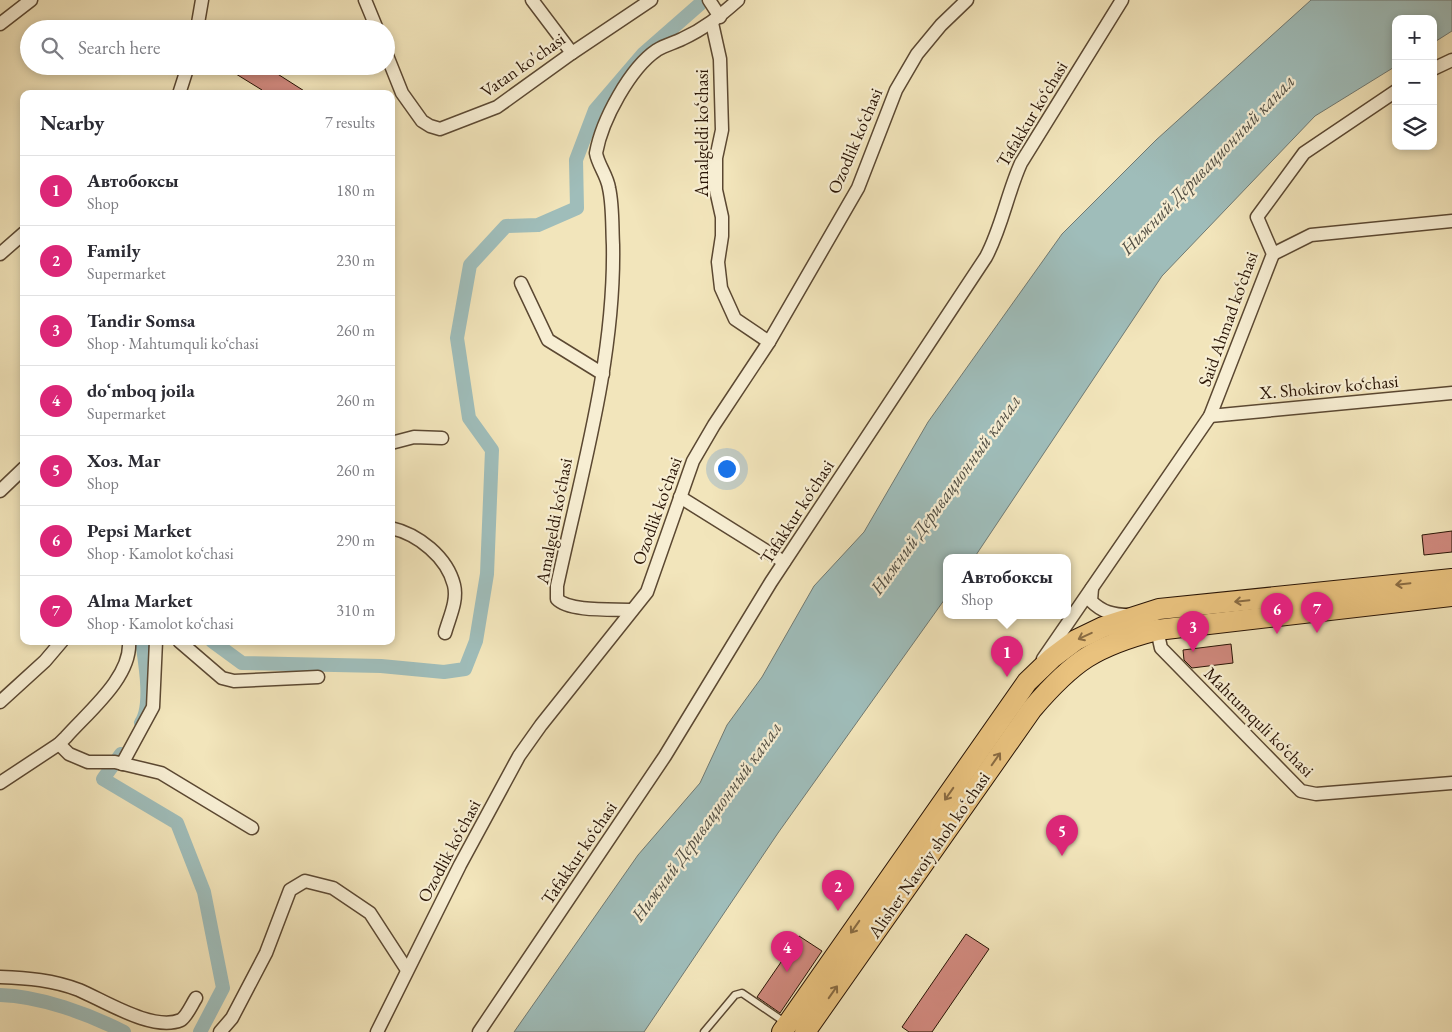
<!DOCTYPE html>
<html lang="en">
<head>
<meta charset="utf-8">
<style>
  :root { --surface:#fff; --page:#f7f7f7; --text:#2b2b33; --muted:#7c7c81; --line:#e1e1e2; --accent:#db2777 }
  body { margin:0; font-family:"EB Garamond",serif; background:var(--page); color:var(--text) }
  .controls { position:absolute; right:15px; top:15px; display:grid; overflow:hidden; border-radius:10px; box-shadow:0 2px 8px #0003 }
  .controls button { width:45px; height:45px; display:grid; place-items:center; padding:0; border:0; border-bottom:1px solid var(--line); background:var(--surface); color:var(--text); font:25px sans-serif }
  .you { position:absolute; left:726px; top:468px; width:18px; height:18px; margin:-12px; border:4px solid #fff; border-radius:50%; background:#1a73e8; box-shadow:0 0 0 8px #1a73e833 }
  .badge { display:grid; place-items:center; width:32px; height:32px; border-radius:50%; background:var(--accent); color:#fff; font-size:16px; font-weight:700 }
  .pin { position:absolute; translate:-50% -41px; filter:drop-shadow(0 1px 2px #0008) }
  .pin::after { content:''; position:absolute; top:26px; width:18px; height:15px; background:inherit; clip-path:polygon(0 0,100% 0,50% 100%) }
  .popup { position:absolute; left:943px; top:554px; width:128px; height:65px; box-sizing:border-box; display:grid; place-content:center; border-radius:10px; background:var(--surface); filter:drop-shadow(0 1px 4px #0005); font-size:16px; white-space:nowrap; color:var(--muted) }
  .popup b { font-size:19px; color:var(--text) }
  .popup::after { content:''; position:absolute; left:50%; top:100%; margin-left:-10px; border:10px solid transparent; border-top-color:var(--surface) }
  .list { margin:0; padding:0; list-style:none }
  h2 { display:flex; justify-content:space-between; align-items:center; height:65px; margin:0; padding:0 20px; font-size:21px }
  h2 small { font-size:16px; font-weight:400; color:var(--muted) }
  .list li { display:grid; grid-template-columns:32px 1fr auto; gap:15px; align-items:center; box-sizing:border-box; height:70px; padding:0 20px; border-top:1px solid var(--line) }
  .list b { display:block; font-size:19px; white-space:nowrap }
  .list p { margin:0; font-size:16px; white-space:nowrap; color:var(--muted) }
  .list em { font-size:16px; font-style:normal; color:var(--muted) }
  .icon { flex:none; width:28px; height:28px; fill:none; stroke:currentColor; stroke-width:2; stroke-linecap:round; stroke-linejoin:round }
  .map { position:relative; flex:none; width:1452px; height:1032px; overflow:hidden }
  .search { position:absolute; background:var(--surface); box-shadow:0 2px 8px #0003; left:20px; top:20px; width:375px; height:55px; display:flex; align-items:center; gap:12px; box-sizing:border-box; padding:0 18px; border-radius:28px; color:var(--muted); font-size:19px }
  .panel { position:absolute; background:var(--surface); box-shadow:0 2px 8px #0003; left:20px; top:90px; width:375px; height:555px; border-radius:10px }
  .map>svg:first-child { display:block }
</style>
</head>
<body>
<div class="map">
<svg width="1452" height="1032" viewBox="0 0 1452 1032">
  <rect width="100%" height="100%" fill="#f2e5bb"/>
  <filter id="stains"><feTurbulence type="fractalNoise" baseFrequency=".004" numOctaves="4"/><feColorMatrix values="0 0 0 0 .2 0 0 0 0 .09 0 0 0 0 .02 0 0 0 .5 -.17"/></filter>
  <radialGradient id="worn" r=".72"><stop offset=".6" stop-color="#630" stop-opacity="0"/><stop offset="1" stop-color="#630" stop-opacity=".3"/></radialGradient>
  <path fill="#9fbdba" stroke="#707972" d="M1311,0H1452V31L1433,43V19H1396V66L1315,116L1162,276L974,558H947V596L778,833L644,1032H514L638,855L700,783L727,725L762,677L814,586L864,532L928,422L1062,234L1156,140Z"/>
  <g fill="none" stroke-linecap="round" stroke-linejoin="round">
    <g stroke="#9fbdba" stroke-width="14">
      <path d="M212,641L242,663L381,666L444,672L465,669L476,641L487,574L492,450L469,418L457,338L470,265L506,226L538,225L577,208L576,160L595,110L643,54L700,4"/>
      <path d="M141,723C153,705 145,662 142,641"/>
      <path d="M121,754L103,779L177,823L204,892L223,988L200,1032"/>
      <path d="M0,995C40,996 89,1014 124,1032"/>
    </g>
  </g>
  <g fill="#d0897e" stroke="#291405">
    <path d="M223,66H265L309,94H259L262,90Z"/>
    <path d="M1452,531V552L1424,555L1422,535Z"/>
    <path d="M1231,644L1233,663L1192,668L1184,660L1183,650Z"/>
    <path d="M966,934L989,949L932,1032H909L902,1027Z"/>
    <path d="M799,936L822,951L780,1013L757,997Z"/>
  </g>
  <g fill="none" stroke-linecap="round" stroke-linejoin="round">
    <g stroke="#5b4832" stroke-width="9">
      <path id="lane" d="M704,1032L735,995L742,993L786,1023"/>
    </g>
    <g stroke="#5b4832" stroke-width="15">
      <g id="street">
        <path d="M365,0L377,29"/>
        <path d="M532,0L572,53"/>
        <path d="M709,0L720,17"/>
        <path d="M712,23L720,59L722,130L716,158V190L722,217V236L718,262L721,288L735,319L769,342"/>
        <path d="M0,24L31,0"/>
        <path d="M197,29L202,0"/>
        <path d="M386,53L402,93L422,121L430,126L440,129L497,107L572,53L651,0"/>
        <path d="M1433,69L1452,60"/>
        <path d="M179,94L188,66"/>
        <path d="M0,254L24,233"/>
        <path d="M1273,254L1311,235L1452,221"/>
        <path d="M521,283L548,340L603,374"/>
        <path d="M1210,416L1452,393"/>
        <path d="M391,443L414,437L442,438"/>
        <path d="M0,491L24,468"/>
        <path d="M680,497L784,562"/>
        <path d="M391,528C418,534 447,557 454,585C458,601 449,618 445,633"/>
        <path d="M1092,588L1091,601C1102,612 1113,615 1129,615"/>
        <path d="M632,610C614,609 569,612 557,599V586C581,474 615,360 613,245C612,227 613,206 609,188C607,175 598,165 596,153C602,120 630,68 657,50C665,45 674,43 682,39C704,29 720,16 738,0"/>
        <path d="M1157,630L1161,648L1301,791L1316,794L1452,783"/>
        <path d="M179,641L222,678L234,681L318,677"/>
        <path d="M1043,659L1210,416L1273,254L1257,217L1304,153L1396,91"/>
        <path d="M0,702L45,661L62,641"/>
        <path d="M59,744L69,754L88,762H115L161,773L252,828"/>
        <path d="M122,764L153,707L156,641"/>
        <path d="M0,783L59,744L66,737C88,712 132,677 129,641"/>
        <path d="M0,977C28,978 53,980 79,990C105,1001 153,1032 181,1020C187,1016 192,1004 196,998"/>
        <path d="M220,1032L232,1018L266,953L290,890L305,881L333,888L370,913L407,970"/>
        <path d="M377,1032L460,865L519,756L541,725L647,592L693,461L714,425L769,342L858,188L896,90L917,54L941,25L967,0"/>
        <path d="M479,1032L665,756L771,582L986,257C1002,227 1007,194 1021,163L1122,0"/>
      </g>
    </g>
    <g stroke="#291405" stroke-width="22">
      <g id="primary">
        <path d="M782,1032L1027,682L1052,658L1076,640L1103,627L1159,609L1452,579"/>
        <path d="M805,1032L1032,709C1073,661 1095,646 1157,630L1452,596"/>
      </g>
    </g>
    <use href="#lane" stroke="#f7eed3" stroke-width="6"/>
    <use href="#street" stroke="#f7eed3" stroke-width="12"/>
    <use href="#primary" stroke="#e9c27e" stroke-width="20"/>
  </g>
  <defs><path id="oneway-shaft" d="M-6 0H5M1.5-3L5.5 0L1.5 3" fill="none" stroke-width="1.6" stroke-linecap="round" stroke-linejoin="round" transform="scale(1.25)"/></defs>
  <g stroke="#896b42">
    <use href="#oneway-shaft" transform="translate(1403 584) rotate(174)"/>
    <use href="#oneway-shaft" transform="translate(1242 601) rotate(174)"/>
    <use href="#oneway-shaft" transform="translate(1085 636) rotate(155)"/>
    <use href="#oneway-shaft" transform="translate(996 759) rotate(-55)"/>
    <use href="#oneway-shaft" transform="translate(949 794) rotate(125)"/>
    <use href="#oneway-shaft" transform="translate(855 927) rotate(125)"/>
    <use href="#oneway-shaft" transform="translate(833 992) rotate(-55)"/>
  </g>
  <g text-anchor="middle" stroke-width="4.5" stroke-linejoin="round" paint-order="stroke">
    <g font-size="18" fill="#291405" stroke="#f7eed3">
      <text transform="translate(523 65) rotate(-35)" y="6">Vatan ko'chasi</text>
      <text transform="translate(1032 114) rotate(-59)" y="6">Tafakkur ko‘chasi</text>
      <text transform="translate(702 133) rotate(-90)" y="6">Amalgeldi ko‘chasi</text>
      <text transform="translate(855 141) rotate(-67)" y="6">Ozodlik ko‘chasi</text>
      <text transform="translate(1228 319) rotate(-70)" y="6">Said Ahmad ko‘chasi</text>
      <text transform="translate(1329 387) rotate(-5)" y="6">X. Shokirov ko‘chasi</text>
      <text transform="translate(657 511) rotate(-70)" y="6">Ozodlik ko‘chasi</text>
      <text transform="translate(797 512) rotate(-57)" y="6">Tafakkur ko‘chasi</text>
      <text transform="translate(554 521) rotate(-79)" y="6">Amalgeldi ko‘chasi</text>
      <text transform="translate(1259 722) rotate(45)" y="6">Mahtumquli ko‘chasi</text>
      <text transform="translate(449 851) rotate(-62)" y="6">Ozodlik ko‘chasi</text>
      <text transform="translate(579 853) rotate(-56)" y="6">Tafakkur ko‘chasi</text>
      <text transform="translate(929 855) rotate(-55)" y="6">Alisher Navoiy shoh koʻchasi</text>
    </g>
    <g font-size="19" font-style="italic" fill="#524f44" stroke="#f7eed3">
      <text transform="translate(1207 164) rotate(-46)" y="7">Нижний Деривационный канал</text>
      <text transform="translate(945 494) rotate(-54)" y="7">Нижний Деривационный канал</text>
      <text transform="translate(706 821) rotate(-54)" y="7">Нижний Деривационный канал</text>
    </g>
  </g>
  <rect width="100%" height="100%" filter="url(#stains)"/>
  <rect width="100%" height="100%" fill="url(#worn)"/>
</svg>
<div class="controls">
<button>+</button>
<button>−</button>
<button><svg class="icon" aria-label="layers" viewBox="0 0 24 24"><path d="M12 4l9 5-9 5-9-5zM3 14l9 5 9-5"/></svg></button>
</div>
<div class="you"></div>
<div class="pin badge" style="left:1007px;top:677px">1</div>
<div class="popup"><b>Автобоксы</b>Shop</div>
<div class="pin badge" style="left:838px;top:911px">2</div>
<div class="pin badge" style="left:1193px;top:652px">3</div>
<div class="pin badge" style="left:787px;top:972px">4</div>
<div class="pin badge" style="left:1062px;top:856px">5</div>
<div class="pin badge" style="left:1277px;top:634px">6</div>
<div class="pin badge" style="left:1317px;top:633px">7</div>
<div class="search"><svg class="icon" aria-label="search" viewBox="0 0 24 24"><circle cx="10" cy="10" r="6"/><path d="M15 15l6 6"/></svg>Search here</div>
<section class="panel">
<h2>Nearby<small>7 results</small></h2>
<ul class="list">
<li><span class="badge">1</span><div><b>Автобоксы</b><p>Shop</p></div><em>180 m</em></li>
<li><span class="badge">2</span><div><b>Family</b><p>Supermarket</p></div><em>230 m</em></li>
<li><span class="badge">3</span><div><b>Tandir Somsa</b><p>Shop · Mahtumquli ko‘chasi</p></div><em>260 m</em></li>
<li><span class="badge">4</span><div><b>doʻmboq joila</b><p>Supermarket</p></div><em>260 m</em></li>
<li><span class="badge">5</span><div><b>Хоз. Маг</b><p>Shop</p></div><em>260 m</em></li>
<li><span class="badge">6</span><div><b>Pepsi Market</b><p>Shop · Kamolot ko‘chasi</p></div><em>290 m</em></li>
<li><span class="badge">7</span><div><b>Alma Market</b><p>Shop · Kamolot ko‘chasi</p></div><em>310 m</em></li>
</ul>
</section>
</div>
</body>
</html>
